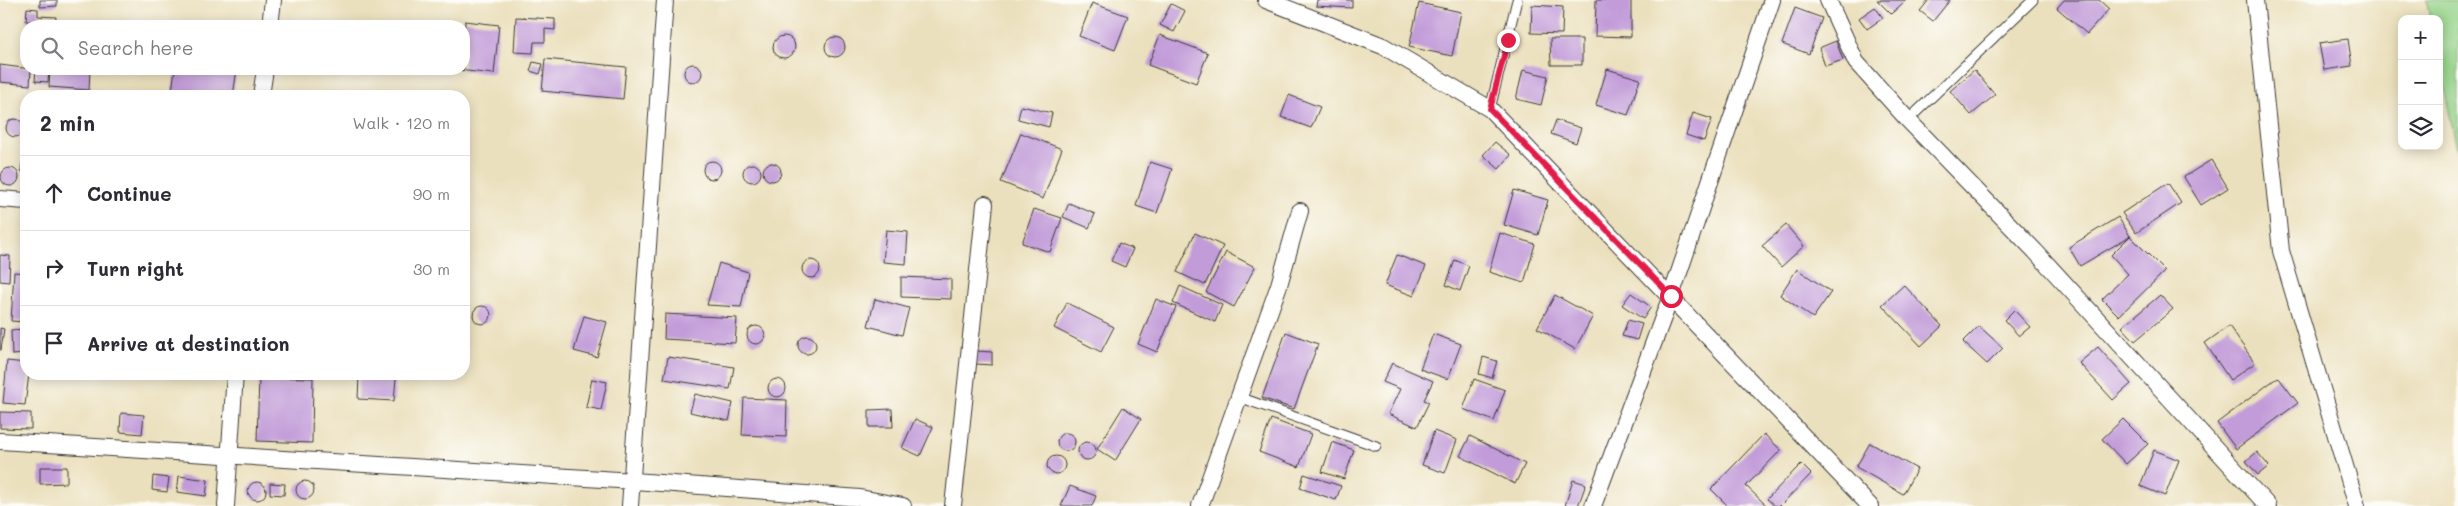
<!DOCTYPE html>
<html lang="en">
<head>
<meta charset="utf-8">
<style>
  :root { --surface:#fff; --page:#f2f2f3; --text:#2b2b33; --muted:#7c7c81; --line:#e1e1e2 }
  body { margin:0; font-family:Mali,sans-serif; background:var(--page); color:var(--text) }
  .controls { position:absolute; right:15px; top:15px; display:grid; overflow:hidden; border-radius:10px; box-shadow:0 2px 12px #0003 }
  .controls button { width:45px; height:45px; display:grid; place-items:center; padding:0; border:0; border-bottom:1px solid var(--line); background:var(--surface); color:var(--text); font:25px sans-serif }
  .stop { position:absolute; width:15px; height:15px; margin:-11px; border:4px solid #e11d48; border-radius:50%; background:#fff }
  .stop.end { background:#e11d48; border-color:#fff; box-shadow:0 1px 5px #0008 }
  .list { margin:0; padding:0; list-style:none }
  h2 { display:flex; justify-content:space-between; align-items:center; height:65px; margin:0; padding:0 20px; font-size:21px }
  h2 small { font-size:16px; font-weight:400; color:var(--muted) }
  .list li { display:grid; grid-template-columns:32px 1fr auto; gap:15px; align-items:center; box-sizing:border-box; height:75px; padding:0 20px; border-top:1px solid var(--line) }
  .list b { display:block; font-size:19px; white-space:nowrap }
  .list em { font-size:16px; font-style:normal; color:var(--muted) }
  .icon { flex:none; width:28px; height:28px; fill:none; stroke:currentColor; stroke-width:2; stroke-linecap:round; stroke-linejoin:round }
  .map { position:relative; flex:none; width:2458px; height:506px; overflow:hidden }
  .search { position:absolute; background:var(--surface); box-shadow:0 2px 12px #0003; left:20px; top:20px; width:450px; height:55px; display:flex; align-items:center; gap:12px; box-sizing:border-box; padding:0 18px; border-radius:20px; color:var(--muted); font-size:19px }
  .panel { position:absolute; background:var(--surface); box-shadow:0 2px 12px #0003; left:20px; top:90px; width:450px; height:290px; border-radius:20px }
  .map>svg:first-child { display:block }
</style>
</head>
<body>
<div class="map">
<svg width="2458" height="506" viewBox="0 0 2458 506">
  <rect width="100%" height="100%" fill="#fdfcf7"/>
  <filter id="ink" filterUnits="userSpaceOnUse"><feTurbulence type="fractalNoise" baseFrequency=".02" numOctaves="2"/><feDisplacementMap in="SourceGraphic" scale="10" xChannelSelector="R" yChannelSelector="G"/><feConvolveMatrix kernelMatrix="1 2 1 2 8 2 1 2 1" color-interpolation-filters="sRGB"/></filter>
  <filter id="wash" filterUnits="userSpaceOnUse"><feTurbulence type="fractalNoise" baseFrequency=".0096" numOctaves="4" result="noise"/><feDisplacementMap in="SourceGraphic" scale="20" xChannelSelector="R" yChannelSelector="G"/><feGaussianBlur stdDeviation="1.12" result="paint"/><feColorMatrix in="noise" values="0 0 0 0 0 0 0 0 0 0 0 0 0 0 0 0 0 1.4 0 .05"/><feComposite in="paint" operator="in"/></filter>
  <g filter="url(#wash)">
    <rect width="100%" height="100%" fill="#ebe0bd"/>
    <path fill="#95d389" stroke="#587852" d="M2426,0H2458V154L2439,64V19H2430Z"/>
    <g id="blocks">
      <g fill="#c29cd9">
        <path d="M40,0H57V6L40,7Z"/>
        <path d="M1317,0H1352V8L1316,6Z"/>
        <path d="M1596,0H1631V37L1595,36Z"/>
        <path d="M1877,0H1906L1891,14Z"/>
        <path d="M1929,0H1950L1933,21L1920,11Z"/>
        <path d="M2064,0H2099L2109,9L2087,34L2057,8Z"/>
        <path d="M1092,3L1128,16L1115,50L1079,36Z"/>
        <path d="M1419,3L1461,12L1452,56L1409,47Z"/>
        <path d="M1171,4L1185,11L1174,32L1160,25Z"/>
        <path d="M1532,5L1563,7L1562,34L1531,33Z"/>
        <path d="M1875,7L1883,18L1867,29L1859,18Z"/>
        <path d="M27,8L38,9V16L56,17L55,26H37V22L26,21Z"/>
        <path d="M1795,8L1822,18L1809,54L1782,44Z"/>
        <path d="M516,17L555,19V30L545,29V42H534L533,53L514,52Z"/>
        <path d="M465,21L499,25L494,74L458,70L464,69Z"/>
        <path d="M1160,35L1208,53L1196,83L1148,65Z"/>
        <circle cx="784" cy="47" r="11"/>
        <circle cx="835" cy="47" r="10"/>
        <path d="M1550,39H1582V65H1551Z"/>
        <path d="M2348,39L2352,66L2324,70L2319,43Z"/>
        <path d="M1836,41L1843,60L1825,66L1819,48Z"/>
        <path d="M545,59L626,67L623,99L542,91Z"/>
        <path d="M533,62L543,64L540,74L530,71Z"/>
        <circle cx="693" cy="73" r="9"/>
        <path d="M0,65L31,69L30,85L0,82Z"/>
        <path d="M36,69H49L48,82L35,81Z"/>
        <path d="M50,69H90L89,90L49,87Z"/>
        <path d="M175,69H237L233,96L172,91Z"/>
        <path d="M1607,69L1640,79L1628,115L1596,105Z"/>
        <path d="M1523,70L1548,76L1541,105L1516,99Z"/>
        <path d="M1974,70L1995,95L1971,115L1950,91Z"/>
        <path d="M1289,95L1320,107L1311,128L1281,117Z"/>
        <path d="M1021,106L1052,113L1049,127L1018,119Z"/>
        <path d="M1693,113L1712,119L1704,141L1686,135Z"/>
        <circle cx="15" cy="128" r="9"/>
        <path d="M1556,120L1581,128L1576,143L1551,134Z"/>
        <path d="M1021,133L1062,149L1043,199L1001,182Z"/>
        <path d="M1495,142L1511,155L1499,169L1483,155Z"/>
        <path d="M25,145H26V172L21,171Z"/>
        <path d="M2211,160L2228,188L2201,205L2184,177Z"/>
        <circle cx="712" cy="170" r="9"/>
        <path d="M1150,162L1172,169L1157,213L1136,206Z"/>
        <circle cx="772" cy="172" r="9"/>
        <circle cx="752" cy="173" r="9"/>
        <circle cx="10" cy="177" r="9"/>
        <path d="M2168,183L2181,203L2136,233L2122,213Z"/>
        <path d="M1514,190L1548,200L1538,235L1504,225Z"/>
        <path d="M1069,203L1095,214L1089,228L1063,217Z"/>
        <path d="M1034,209L1062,218L1050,252L1022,243Z"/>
        <path d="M2118,217L2130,236L2080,266L2069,247Z"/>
        <path d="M1786,225L1804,246L1781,267L1762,246Z"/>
        <path d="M886,230L908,232L906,264L883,262Z"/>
        <path d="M1195,233L1223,246L1205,285L1177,272Z"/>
        <path d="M1500,233L1535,244L1524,283L1489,272Z"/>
        <path d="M2130,236L2165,271L2119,316L2102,299L2128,274L2111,255Z"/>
        <path d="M1119,243L1133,249L1125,267L1111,261Z"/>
        <path d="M1226,252L1255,267L1234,307L1206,292Z"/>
        <path d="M0,255L10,256L9,282L0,281Z"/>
        <path d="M1397,255L1426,266L1414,296L1385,285Z"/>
        <circle cx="811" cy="269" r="9"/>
        <path d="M1455,260L1469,266L1460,291L1446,285Z"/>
        <path d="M719,263L748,272L741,307L707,305Z"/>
        <path d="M1797,269L1831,292L1813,318L1780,295Z"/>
        <path d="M14,272L26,273V322L11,321Z"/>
        <path d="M901,277L951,279V299L901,297Z"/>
        <path d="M1904,285L1942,326L1921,346L1882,305Z"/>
        <path d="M1180,286L1222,305L1215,322L1173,303Z"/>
        <path d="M1631,293L1651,307L1643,319L1622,305Z"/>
        <path d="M1555,295L1593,316L1575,349L1537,328Z"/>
        <path d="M2160,295L2173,309L2135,341L2122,327Z"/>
        <path d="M875,299L909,308L902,335L868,326Z"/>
        <path d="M1156,299L1176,307L1157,352L1138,344Z"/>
        <path d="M1067,303L1114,327L1101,352L1054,328Z"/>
        <circle cx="482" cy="315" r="9"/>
        <path d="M2014,310L2030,327L2019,336L2004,320Z"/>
        <path d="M665,314L737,318L735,343L664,339Z"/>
        <path d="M584,316L607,322L597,357L574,351Z"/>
        <path d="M1628,320L1642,324L1637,340L1622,336Z"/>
        <circle cx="756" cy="335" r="9"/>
        <path d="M1979,326L2003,348L1987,364L1963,342Z"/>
        <path d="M2229,326L2255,363L2230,380L2205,343Z"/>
        <path d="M0,328L4,329L1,350H0Z"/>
        <path d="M26,329V354L12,355L11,330Z"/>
        <path d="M1286,332L1318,344L1294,409L1262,398Z"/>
        <path d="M1433,334L1461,344L1448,379L1420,369Z"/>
        <circle cx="807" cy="345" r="9"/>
        <path d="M2098,347L2131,384L2113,400L2079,363Z"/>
        <path d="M977,351L992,352V365L976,364Z"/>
        <path d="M668,357L734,367L730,389L664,379Z"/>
        <path d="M1483,357L1497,361L1492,378L1479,374Z"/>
        <path d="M7,361L26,363V374H29L25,405L3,403Z"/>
        <path d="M1392,363L1433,381L1424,400L1429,402L1417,427L1388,414L1400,389L1383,382Z"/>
        <path d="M359,375L396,378L394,401L358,399Z"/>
        <path d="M259,377L313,378L312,443L257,441Z"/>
        <path d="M2278,377L2298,403L2236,449L2217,423Z"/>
        <circle cx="777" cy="388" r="9"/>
        <path d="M592,379L607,382L601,410L586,407Z"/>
        <path d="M1474,379L1505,390L1494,421L1463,409Z"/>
        <path d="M695,394L733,403L729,421L690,412Z"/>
        <path d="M744,398L787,400L786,437L742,435Z"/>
        <path d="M1123,407L1141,419L1115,461L1097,449Z"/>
        <path d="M892,409L893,427H869V410Z"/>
        <path d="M0,412L31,413V429L0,428Z"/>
        <path d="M121,413L144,415L142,434L120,432Z"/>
        <path d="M915,419L933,427L920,456L902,448Z"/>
        <path d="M1271,419L1311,434L1299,467L1259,452Z"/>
        <path d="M2123,419L2148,444L2126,464L2102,439Z"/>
        <path d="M1434,431L1457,440L1445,473L1422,465Z"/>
        <circle cx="1066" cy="442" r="9"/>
        <path d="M1764,434L1781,450L1746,486L1767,506H1728L1711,489Z"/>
        <path d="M1470,436L1525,464L1515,484L1460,456Z"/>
        <circle cx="1087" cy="451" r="9"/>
        <path d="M1332,442L1354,450L1344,479L1322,472Z"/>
        <path d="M1870,443L1917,469L1903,494L1856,467Z"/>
        <path d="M2154,450L2179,460L2165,496L2140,486Z"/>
        <path d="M2257,452L2269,466L2258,475L2246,461Z"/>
        <circle cx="1056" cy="465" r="9"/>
        <path d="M1801,464L1811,474L1780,506H1775L1767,499Z"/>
        <path d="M40,467H67V483L40,484Z"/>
        <path d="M1304,474L1341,486L1336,500L1300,488Z"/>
        <path d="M153,476L169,478L167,492L152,490Z"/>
        <path d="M179,476L208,480L206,496L177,492Z"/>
        <path d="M1573,480L1586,484L1578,506H1565Z"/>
        <circle cx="305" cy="490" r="9"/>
        <circle cx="257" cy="491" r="9"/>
        <path d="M270,483L285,484L284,495L270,494Z"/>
        <path d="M1070,486L1096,496L1092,506H1061Z"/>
      </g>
    </g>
  </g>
  <g filter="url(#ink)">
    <use href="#blocks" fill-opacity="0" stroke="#3b3934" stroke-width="1"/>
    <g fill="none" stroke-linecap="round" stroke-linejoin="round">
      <g stroke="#3b3934" stroke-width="11">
        <g id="lane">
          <path d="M1490,109L1517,0"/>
          <path d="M1908,120L2033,0"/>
          <path d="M1239,397L1376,446"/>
        </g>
      </g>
      <g stroke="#3b3934" stroke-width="18">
        <g id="street">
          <path d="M1266,0L1383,46L1490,109L1870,506"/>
          <path d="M1828,0L1856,62L1908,120L2035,251L2268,506"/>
          <path d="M2255,0L2281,251L2357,506"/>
          <path d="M270,26L273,0"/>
          <path d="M261,96L265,69"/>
          <path d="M0,199L26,201"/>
          <path d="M0,441L634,481L860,498L903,506"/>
          <path d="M226,506L235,374"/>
          <path d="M630,506L665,0"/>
          <path d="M953,506L985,204"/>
          <path d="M1200,506L1279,285L1300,211"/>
          <path d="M1593,506L1671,296L1772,0"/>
        </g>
      </g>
      <use href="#lane" stroke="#fff" stroke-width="9"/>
      <use href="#street" stroke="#fff" stroke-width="16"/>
    </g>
  </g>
  <g fill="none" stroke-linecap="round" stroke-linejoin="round" filter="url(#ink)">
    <path stroke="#e11d48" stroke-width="6" d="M1508,40L1490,109L1671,296"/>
  </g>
</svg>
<div class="controls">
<button>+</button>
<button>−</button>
<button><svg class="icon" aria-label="layers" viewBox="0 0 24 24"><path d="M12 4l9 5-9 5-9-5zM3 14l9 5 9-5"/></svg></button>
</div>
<div class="stop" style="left:1671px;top:296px"></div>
<div class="stop end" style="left:1508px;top:40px"></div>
<div class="search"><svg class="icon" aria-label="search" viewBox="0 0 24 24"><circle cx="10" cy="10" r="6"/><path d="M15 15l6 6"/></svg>Search here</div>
<section class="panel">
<h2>2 min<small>Walk · 120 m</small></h2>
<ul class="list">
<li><svg class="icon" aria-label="ahead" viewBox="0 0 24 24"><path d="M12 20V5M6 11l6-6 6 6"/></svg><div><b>Continue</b></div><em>90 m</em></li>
<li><svg class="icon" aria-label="right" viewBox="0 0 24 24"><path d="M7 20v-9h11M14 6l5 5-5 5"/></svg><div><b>Turn right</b></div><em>30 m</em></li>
<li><svg class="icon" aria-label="arrive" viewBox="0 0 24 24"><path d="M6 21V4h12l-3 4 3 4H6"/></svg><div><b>Arrive at destination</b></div></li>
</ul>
</section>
</div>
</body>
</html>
